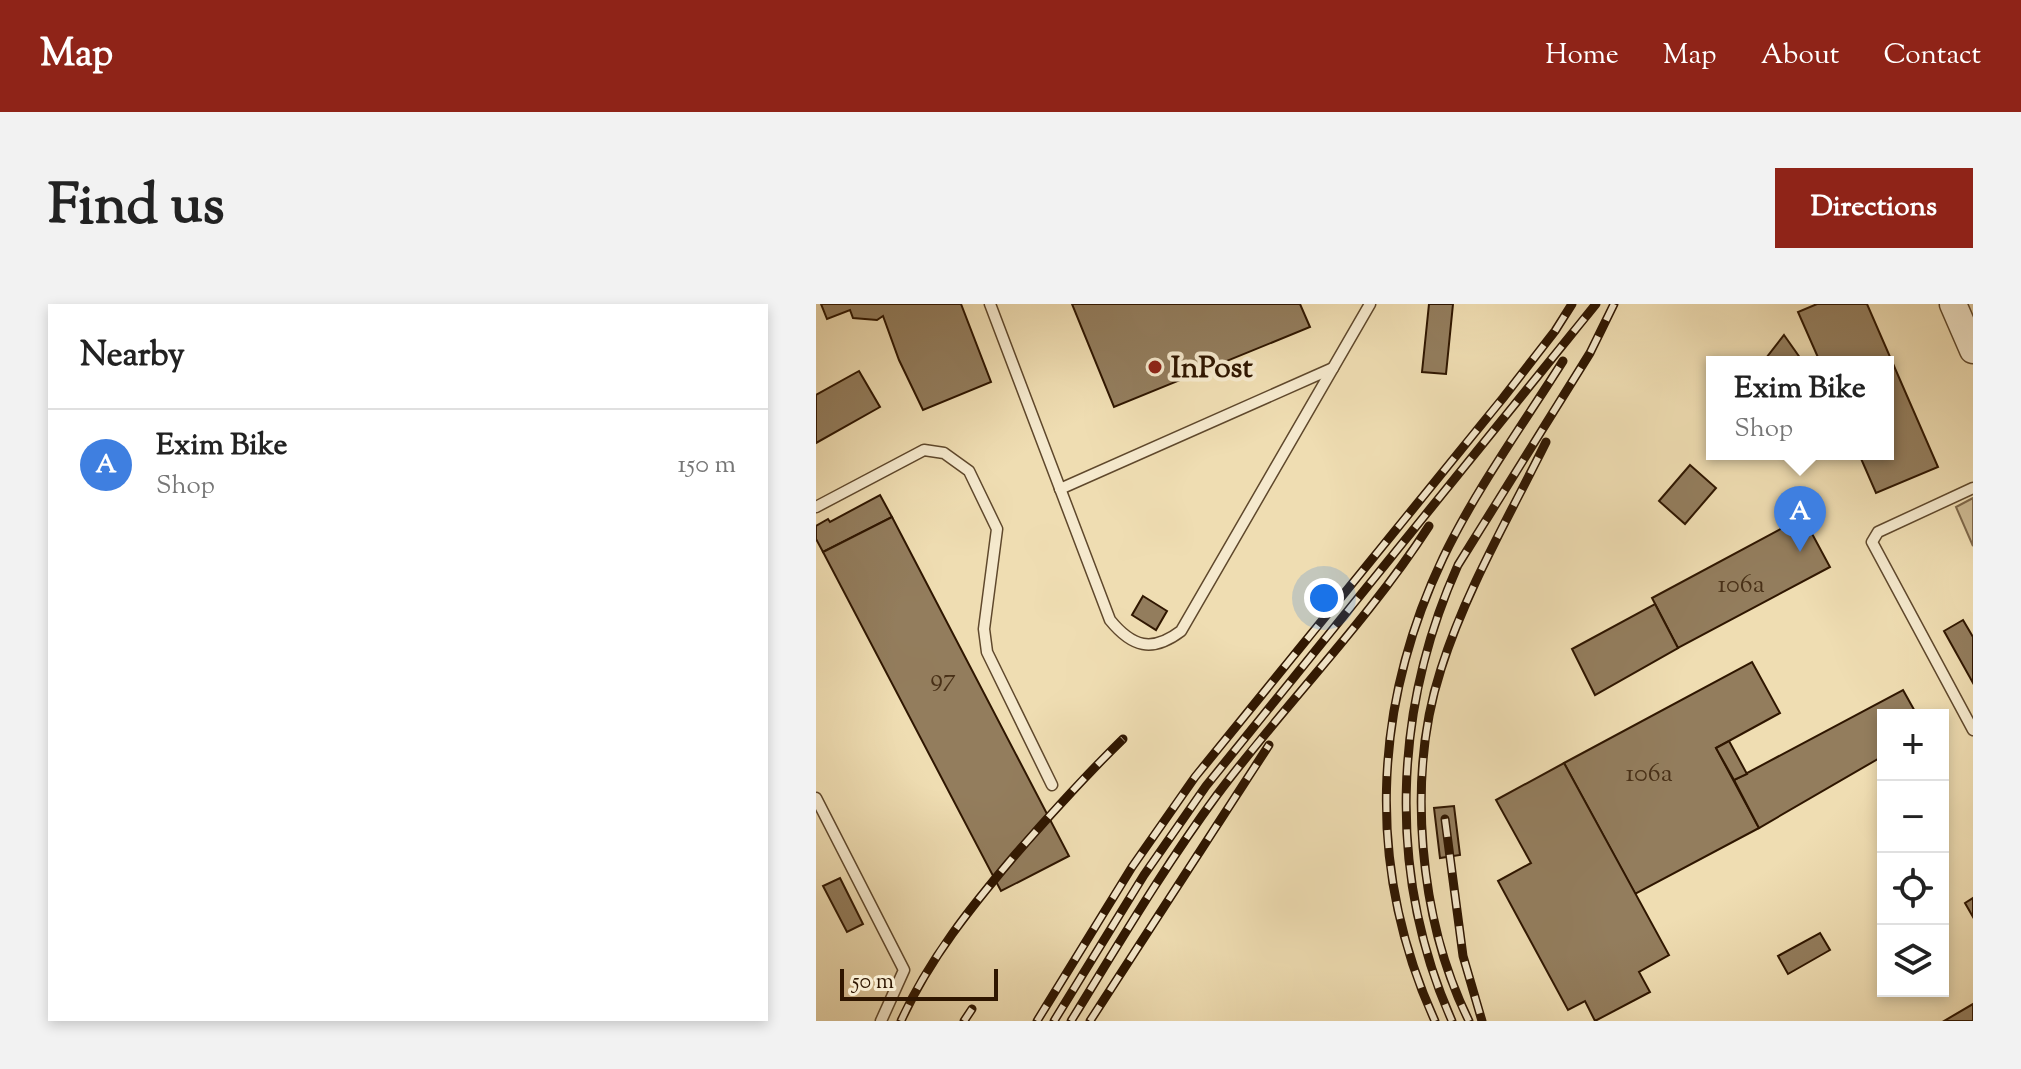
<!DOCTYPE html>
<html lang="en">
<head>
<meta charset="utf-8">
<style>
  :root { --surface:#fff; --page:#f2f2f2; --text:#222; --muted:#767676; --line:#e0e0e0; --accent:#8f2418 }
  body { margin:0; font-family:"Sorts Mill Goudy",serif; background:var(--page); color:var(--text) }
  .controls { position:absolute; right:24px; bottom:24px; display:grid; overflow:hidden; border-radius:0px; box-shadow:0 4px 12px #0003 }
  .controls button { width:72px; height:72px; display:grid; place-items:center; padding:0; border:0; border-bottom:2px solid var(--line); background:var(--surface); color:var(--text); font:40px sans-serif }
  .scale { position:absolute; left:24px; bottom:20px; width:158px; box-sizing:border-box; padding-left:8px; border:4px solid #2f1600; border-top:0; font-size:22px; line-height:28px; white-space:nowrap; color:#2f1600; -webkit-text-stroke:6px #f5e9cd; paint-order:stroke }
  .you { position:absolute; left:508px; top:294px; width:28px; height:28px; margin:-20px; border:6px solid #fff; border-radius:50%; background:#1a73e8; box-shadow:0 0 0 12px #1a73e833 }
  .badge { display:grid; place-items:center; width:52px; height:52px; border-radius:50%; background:var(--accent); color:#fff; font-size:26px; font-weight:700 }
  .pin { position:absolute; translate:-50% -66px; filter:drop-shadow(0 2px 4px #0008) }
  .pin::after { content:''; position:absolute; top:42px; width:28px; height:24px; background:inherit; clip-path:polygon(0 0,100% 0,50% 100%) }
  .popup { position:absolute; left:890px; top:52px; width:188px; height:104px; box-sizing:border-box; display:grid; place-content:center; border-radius:0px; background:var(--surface); filter:drop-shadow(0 2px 6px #0005); font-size:26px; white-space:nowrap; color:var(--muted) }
  .popup b { font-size:30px; color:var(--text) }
  .popup::after { content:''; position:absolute; left:50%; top:100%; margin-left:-16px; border:16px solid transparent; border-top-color:var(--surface) }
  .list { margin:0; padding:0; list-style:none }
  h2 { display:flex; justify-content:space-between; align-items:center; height:104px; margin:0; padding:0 32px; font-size:34px }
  h2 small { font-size:26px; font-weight:400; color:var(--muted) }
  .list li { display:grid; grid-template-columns:52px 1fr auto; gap:24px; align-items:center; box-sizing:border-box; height:112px; padding:0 32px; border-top:2px solid var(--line) }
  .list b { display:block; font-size:30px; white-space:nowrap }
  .list p { margin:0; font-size:26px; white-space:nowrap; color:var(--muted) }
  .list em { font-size:26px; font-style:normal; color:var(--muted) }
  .icon { flex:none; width:44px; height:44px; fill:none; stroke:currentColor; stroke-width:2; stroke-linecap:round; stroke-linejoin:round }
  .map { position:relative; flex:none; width:1157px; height:717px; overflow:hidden; border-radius:0px }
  header { display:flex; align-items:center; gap:48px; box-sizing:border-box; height:112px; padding:0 40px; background:var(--accent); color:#fff }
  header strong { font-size:38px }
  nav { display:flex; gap:44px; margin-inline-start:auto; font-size:28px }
  .intro { display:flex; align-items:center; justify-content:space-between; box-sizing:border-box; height:192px; padding:0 48px }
  h1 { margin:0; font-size:56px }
  .button { padding:20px 36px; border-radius:0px; background:var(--accent); color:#fff; font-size:28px; font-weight:700 }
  main { display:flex; gap:48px; padding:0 48px }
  aside { flex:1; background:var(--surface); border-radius:0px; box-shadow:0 4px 12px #0003 }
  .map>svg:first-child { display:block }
</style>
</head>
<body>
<header>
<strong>Map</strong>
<nav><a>Home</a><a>Map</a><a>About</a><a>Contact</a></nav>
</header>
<div class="intro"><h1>Find us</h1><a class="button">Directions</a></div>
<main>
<aside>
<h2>Nearby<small></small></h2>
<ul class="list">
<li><span class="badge" style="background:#3f7fe0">A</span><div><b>Exim Bike</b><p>Shop</p></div><em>150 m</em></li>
</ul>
</aside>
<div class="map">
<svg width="1157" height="717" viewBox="0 0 1157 717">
  <rect width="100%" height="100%" fill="#efddb2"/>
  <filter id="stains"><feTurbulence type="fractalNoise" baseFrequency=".0025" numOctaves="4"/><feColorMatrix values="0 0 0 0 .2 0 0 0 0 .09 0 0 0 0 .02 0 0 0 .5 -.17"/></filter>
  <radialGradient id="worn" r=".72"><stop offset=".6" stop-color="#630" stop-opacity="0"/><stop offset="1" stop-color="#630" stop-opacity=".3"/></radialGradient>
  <path fill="#cebb94" stroke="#7e684a" stroke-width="2" d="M1157,194V242L1140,203Z"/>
  <g fill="#937d5d" stroke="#2f1600" stroke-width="2">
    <path d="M5,0H145L175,78L107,106L83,56L67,12L61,16L37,14L34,6L11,15Z"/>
    <path d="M256,0H484L494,23L298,103Z"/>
    <path d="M613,0H637L630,70L606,68Z"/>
    <path d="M1001,0H1051L1122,163L1060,189L1043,150H1072V58H1004L982,8Z"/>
    <path d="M968,31L987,58H947Z"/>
    <path d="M43,67L64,103L0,139V91Z"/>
    <path d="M874,161L900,184L869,220L843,197Z"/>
    <path d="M64,191L76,213L7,248L0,235V222L12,215L14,218Z"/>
    <path d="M76,213L253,552L185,587L7,248Z"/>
    <path d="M987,213L1014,263L862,344L836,294Z"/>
    <path d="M327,292L351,307L340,326L316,311Z"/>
    <path d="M839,300L862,344L779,391L756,345Z"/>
    <path d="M1147,316L1157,333V379L1128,327Z"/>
    <path d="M936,358L964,409L900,444L943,524L819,590L748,459Z"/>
    <path d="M1087,386L1101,411H1067V452L943,524L918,476Z"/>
    <path d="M913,437L931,470L918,476L900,444Z"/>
    <path d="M748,459L853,651L823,668L834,688L779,717L769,697L752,706L682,577L715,559L680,496Z"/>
    <path d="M638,502L644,551L624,554L618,504Z"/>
    <path d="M24,574L47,620L31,628L7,582Z"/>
    <path d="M1157,594V613L1149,599Z"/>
    <path d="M1004,629L1014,646L972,670L962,652Z"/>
    <path d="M1157,700V717H1128Z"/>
  </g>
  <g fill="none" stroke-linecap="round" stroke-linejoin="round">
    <g stroke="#5f482c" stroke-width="13">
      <g id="service">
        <path d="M174,0L294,316C316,343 336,349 365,327L554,0"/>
        <path d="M1157,184L1062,228L1056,238L1157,426"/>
        <path d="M244,185L517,64"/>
        <path d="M0,203L108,146L128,149L153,167L181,225L168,325L171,348L236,481"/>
        <path d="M0,494L88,666L65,717"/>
      </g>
    </g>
    <g stroke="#5f482c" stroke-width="29">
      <path id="tertiary" d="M1137,0L1157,46"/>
    </g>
    <use href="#service" stroke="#f5e9cd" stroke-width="10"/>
    <use href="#tertiary" stroke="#f5e9cd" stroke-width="26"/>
    <g stroke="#2f1600" stroke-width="9">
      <g id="rail">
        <path d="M629,515L647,652L666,717"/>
        <path d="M85,717C113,655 155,603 199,551C234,511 269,472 307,435"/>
        <path d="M148,717L156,705"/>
        <path d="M221,717L316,563L379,473L687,94L739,27L756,0"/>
        <path d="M238,717L328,571L390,482L780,0"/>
        <path d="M255,717C302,641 348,563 401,491C469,400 551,318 613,222"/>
        <path d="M274,717L453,441"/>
        <path d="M619,717C550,565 556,404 627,254C660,185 706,122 747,57"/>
        <path d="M636,717C571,571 577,406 642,261L774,49L798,0"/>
        <path d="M653,717C603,616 590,473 625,365C650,286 693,213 730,138"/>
      </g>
    </g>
    <use href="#rail" stroke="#f5e9cd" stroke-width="6" stroke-dasharray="18" stroke-linecap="butt"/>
  </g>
  <circle fill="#8f2418" stroke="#f5e9cd" stroke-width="3" cx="339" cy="63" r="8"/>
  <g text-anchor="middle" stroke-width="8" stroke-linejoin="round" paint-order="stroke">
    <g font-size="26" fill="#483017">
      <text x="925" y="288">106a</text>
      <text x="127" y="382">97</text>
      <text x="833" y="477">106a</text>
    </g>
    <g font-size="30" font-weight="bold" fill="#2f1600" stroke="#f5e9cd" text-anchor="start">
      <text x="355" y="73">InPost</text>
    </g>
  </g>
  <rect width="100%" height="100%" filter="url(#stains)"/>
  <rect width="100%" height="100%" fill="url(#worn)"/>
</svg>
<div class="controls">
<button>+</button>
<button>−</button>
<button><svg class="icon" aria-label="locate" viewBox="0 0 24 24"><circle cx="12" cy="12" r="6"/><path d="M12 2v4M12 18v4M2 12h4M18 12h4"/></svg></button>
<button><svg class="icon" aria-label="layers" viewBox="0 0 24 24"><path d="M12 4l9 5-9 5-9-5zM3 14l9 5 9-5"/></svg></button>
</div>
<div class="scale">50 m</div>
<div class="you"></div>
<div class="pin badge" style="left:984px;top:248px;background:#3f7fe0">A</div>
<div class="popup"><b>Exim Bike</b>Shop</div>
</div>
</main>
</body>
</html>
